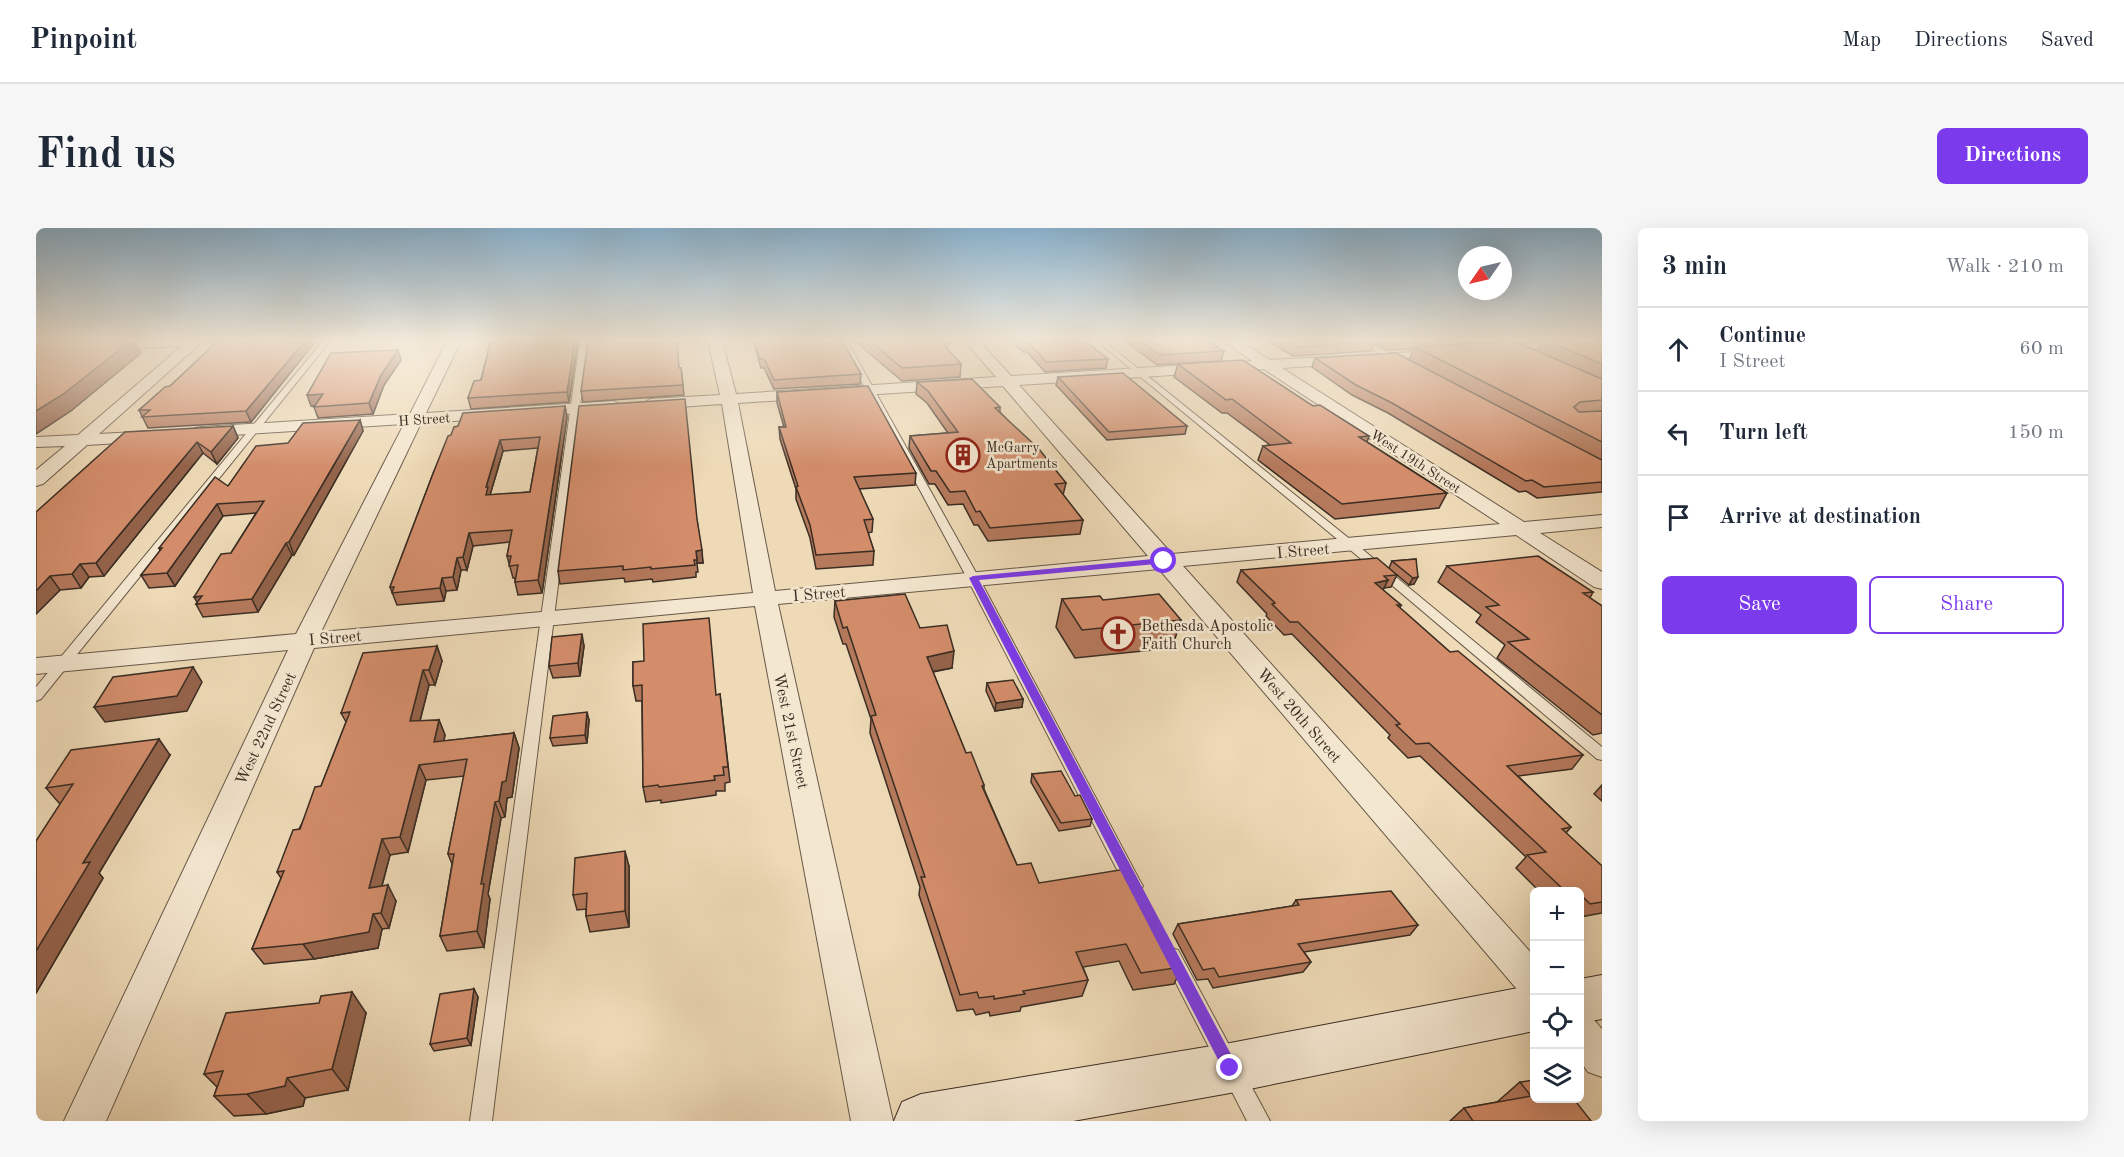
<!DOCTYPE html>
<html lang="en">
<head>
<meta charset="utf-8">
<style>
  :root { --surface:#fff; --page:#f6f6f7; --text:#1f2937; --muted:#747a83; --line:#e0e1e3; --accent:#7c3aed }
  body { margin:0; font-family:"Old Standard TT",serif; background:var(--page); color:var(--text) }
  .controls { position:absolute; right:18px; bottom:18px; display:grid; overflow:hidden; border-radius:9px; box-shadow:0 6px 24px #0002 }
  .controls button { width:54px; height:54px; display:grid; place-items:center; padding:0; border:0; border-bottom:2px solid var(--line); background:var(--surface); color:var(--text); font:30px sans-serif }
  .compass { position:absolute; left:1422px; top:18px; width:54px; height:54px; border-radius:50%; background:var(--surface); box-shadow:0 6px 24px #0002; rotate:236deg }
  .stop { position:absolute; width:18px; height:18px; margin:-14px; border:4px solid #7c3aed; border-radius:50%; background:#fff }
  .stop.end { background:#7c3aed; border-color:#fff; box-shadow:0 2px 6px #0008 }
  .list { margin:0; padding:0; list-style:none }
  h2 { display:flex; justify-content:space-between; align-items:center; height:78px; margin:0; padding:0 24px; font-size:26px }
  h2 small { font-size:20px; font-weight:400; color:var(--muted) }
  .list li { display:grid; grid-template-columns:39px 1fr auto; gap:18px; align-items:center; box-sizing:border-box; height:84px; padding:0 24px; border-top:2px solid var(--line) }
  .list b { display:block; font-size:22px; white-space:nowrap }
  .list p { margin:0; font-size:20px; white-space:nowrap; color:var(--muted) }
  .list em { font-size:20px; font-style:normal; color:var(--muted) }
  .actions { display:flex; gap:12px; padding:18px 24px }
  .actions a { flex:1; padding:14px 0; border:2px solid var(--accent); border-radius:9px; text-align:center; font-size:21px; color:var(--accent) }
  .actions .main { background:var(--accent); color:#fff }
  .icon { flex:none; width:33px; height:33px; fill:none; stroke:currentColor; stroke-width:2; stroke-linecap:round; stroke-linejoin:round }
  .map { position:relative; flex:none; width:1566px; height:893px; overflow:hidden; border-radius:9px }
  header { display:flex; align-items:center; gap:36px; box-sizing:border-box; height:84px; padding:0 30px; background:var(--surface); border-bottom:2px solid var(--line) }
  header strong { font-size:28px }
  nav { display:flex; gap:33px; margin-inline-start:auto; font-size:21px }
  .intro { display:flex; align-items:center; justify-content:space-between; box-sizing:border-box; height:144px; padding:0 36px }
  h1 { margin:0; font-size:42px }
  .button { padding:15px 27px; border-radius:9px; background:var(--accent); color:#fff; font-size:21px; font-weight:700 }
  main { display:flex; gap:36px; padding:0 36px }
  aside { flex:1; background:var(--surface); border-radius:9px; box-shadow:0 6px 24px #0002 }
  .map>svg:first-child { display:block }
</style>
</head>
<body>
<header>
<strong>Pinpoint</strong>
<nav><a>Map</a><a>Directions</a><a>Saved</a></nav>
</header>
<div class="intro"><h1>Find us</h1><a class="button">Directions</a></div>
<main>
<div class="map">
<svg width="1566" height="893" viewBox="0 0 1566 893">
  <rect width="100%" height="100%" fill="#eedab7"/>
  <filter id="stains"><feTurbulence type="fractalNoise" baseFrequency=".00333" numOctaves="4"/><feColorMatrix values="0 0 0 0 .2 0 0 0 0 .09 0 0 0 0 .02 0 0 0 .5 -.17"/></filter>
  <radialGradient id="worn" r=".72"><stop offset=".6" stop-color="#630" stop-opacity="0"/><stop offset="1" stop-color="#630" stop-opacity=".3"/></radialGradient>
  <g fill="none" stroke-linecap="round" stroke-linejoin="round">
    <g stroke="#675848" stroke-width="2">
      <g id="service">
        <path d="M287,113H294L5,471L0,473V459Z"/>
        <path d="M544,113H552L456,893H434Z"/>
        <path d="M804,113H811L943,350L1104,653L1107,658L1104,663L1098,665L1092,663L931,350Z"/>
        <path d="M1061,113H1068L1320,316L1566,519V532L1561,531L1312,320Z"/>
        <path d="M1322,113H1330L1369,134L1362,136Z"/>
        <path d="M1135,720L1142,722L1234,893H1211L1126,728L1128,722Z"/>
      </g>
    </g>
    <g stroke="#675848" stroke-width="2">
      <g id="minor">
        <path d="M90,113H167L63,206L117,203L123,204L126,208L123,212L117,213L51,217L7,256L0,258V242L29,218L0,219V209L42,207L146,118L65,122L58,118L65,114Z"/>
        <path d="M411,113H425L390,185L578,173L586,178L578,183L385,195L285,404L717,365L686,176L614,181L606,176L614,171L684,167L672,113H686L700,166L960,149L929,113H943L975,148L1216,133L1188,113H1204L1234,132L1415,122L1417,125L1410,129L1246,140L1488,294L1566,287V299L1504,305L1566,344V361L1558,359L1480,307L1147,338L1498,728V771L1485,766L1123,341L742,376L857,893H815L719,378L278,420L70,893H28L252,422L0,446V430L260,406L368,196L165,209L159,208L157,204L159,200L165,199L374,186ZM1228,141L1464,296L1136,326L983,157ZM967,158L1112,328L739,363L702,175Z"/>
        <path d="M1530,113H1566V118L1459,126L1452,122L1459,118Z"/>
        <path d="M1544,787L1558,792L1566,801V849L1552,844L1544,833Z"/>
      </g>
    </g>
    <g stroke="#3a2d23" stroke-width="2">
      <g id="secondary">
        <path d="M1566,747V791L1544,795V751Z"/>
        <path d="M1498,757V803L1194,865L1037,893H858L866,874L885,866L1194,815Z"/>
      </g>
    </g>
    <use href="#service" fill="#f4e7d0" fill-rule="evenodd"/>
    <use href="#minor" fill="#f4e7d0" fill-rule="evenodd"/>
    <use href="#secondary" fill="#f4e7d0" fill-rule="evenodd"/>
  </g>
  <g fill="#b5795c" stroke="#3a2d23" stroke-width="1.5" fill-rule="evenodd">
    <path d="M182,113H279V114L215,194L112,200L103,182L134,158Z"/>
    <path d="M452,113H542L533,174L435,181L432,170L445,152L453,119Z"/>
    <path d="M717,113H806L825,146L824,156L738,161L728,140H725Z"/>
    <path d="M819,113H911L913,115L912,122L925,136L924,149L866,153Z"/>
    <path d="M975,113H1054L1052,115L1072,131L1070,140L1009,144L991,124H987Z"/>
    <path d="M1089,113H1171L1188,123L1185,133L1121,137Z"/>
    <path d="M1232,113H1566V264L1501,270L1490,263L1483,264L1352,185L1316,167L1276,139L1279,130L1373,132L1378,121L1352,122L1339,115L1336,123L1257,128ZM1506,114L1501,123L1483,115Z"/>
    <path d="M365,132L348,157L337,186L282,190L278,179L279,178H275Z"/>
    <path d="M1142,136L1277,178L1333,208L1331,214L1411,265L1403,280L1299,291L1222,232L1227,218L1234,217L1191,185H1186L1138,149Z"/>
    <path d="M645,140L648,167L547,174L545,163Z"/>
    <path d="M1022,149L1151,198L1149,206L1071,212L1020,157Z"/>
    <path d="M881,154L964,179V184L1030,255L1027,267L1047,292L1044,306L952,313L942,297H938L927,276L912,277L899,256H893L873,220L874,208L912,205L891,175L880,166Z"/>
    <path d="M741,164L880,245L879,257L823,261L837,291L836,304L832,305L838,323L837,337L780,341L774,310L760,271V261L744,211L743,199H748L741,175Z"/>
    <path d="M529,178L531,189L506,365L482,367L479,354V350H477L471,328L474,314L437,318L431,342H425L421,362L410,363L408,373L361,377L354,359L398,243ZM502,220L494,264L454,267L467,223Z"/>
    <path d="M324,192L327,203L258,327H256L222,384L167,389L160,376L195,325L220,285L187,288L139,358L113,360L105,347L124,323L123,320L192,258Z"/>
    <path d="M197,198L202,210L181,236L167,225L68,348L53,349L45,360L24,362L0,386V284Z"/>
    <path d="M661,292L667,335H661L662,344H660V349L617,354L616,351L589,354L588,350L524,356L522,343Z"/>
    <path d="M1380,331L1378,356L1373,357L1361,347L1355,359L1348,360L1347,362L1365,377L1364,380L1414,424L1547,527L1536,541L1482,548L1535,599L1530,605L1566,638V685L1544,689V663H1503L1480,640L1490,629L1384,528L1372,530L1352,510L1354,507L1256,406L1248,407L1230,388L1231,386L1201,354L1205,342L1353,340L1356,333Z"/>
    <path d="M1411,338L1557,364L1554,370L1566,378V505L1557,507L1461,430L1469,417L1440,394L1445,387L1402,354Z"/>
    <path d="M1026,371L1067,372L1145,392L1136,420L1039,430L1020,399Z"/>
    <path d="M799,373L884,400L916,440L897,444L930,525L948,557V561L981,637L1003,655L1118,694L1146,739L1138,756L1097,762L1083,733L1047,739L1052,752L1046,768L985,779L984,783L954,788L953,784L940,787L937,781L921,783L883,667L884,659L834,505L835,491L810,416H807L798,389Z"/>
    <path d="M401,418L406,433L399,457H393L384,493L403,492L409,507L408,513L478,505L483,520L476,569L471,570L469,589L465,590L452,666L454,671L448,719L411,723L404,708L416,636L412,626L428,548L390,552L372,624L354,627L346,658L360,673L353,700L346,701L342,720L278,731L228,736L216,721L245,650L241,644L285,558L310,494L305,485Z"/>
    <path d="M548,418L544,448L517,450L513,438Z"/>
    <path d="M597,434L681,467L684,466L694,554L689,555V563H680V567L625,575V572L610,574L607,559L606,473H600L597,458Z"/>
    <path d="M951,455L987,471L986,479L959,483L950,463Z"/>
    <path d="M553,492L551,515L517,518L514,510Z"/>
    <path d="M134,527L63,645L67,650L0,765L25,575H23L10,560Z"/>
    <path d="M996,546L1056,591L1054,598L1023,603L995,554Z"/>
    <path d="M1566,557V573L1558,566Z"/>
    <path d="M593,638V699L554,704L550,688V681L541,682L537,667Z"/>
    <path d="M1260,672L1382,697L1374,707L1268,724L1275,734L1267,744L1177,760L1172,751L1161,752L1137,706L1142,696L1256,678Z"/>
    <path d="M438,761L442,769L435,817L398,823L394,816Z"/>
    <path d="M330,785L312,862L269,870L267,878L230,886L198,888L178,868L181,859L168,846Z"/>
    <path d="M1484,854L1555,893H1414L1428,880L1461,874Z"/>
  </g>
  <g fill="#94634b" stroke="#3a2d23" stroke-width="1.5">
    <path d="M93,113H98L105,125L35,183L0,206V183Z"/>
    <path d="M269,113H279V114L215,194L210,183Z"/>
    <path d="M539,113H542L533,174L531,164Z"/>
    <path d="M362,122L365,132L348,157L337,186L333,175L345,147Z"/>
    <path d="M287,166L291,177L275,178L271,167Z"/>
    <path d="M529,178L531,189L506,365L502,352Z"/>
    <path d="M324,192L327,203L258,327L253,314Z"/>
    <path d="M197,198L202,210L181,236L175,224Z"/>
    <path d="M464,212L467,223L454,267H450V259Z"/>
    <path d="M161,214L167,225L68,348L60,335Z"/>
    <path d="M181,276L187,288L139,358L131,345Z"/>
    <path d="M433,305L437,318L431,342L427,329Z"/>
    <path d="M250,315L256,327L222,384L216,371Z"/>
    <path d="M666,322L667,335H661L660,323Z"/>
    <path d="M421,330L425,342L421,362L417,349Z"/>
    <path d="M44,336L53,349L45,360L36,346Z"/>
    <path d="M14,348L24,362L0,386V363Z"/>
    <path d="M1382,349L1378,356L1373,357L1377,350Z"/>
    <path d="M406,350L410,363L408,373L404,360Z"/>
    <path d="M1352,352L1346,364L1339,355Z"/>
    <path d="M166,368L162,376L158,369Z"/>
    <path d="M546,406L548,418L544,448L542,435Z"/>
    <path d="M401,418L406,433L399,457L393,442Z"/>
    <path d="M918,423L916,440L889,445L891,429Z"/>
    <path d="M157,439L166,454L151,483L69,494L58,479Z"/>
    <path d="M387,442L393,457L380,508L374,493Z"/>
    <path d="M987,471L986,479L959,483L960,475Z"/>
    <path d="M551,484L553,492L551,515L549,507Z"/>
    <path d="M403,492L409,507L404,530L398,514Z"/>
    <path d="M478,505L483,520L476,569L471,570L469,589L463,573L466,554Z"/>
    <path d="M123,511L134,527L63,645L67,650L0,765V723L47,635Z"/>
    <path d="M383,537L390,552L372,624L364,609Z"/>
    <path d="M459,574L465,590L452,666L454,671L448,719L441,703L445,656Z"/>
    <path d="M346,611L354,627L341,676L333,660Z"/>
    <path d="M589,623L593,638V699L589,683Z"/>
    <path d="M352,657L360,673L353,700L345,685Z"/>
    <path d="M337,686L346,701L342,720L278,731L267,716Z"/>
    <path d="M438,761L442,769L435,817L431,810Z"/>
    <path d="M316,764L330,785L312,862L296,841Z"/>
    <path d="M251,850L269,870L267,878L230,886L211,866Z"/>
  </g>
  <g fill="#d38d6b" stroke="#3a2d23" stroke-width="1.5" fill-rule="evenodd">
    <path d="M20,113H95L26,167L0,183V114Z"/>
    <path d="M182,113H269L210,183L106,189L114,182H103L129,159L134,158Z"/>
    <path d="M455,113H539L531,164L432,170L438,153L445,152Z"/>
    <path d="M552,113H641L643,140H645L647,157L545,163Z"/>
    <path d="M719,113H806L825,146L738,152L728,131H724Z"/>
    <path d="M834,113H911L913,115L907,116L925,136L866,140Z"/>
    <path d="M986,113H1049L1072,131L1010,134L993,115H989Z"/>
    <path d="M1103,113H1171L1188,123L1124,127Z"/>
    <path d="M1250,113H1337L1340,114L1261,119Z"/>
    <path d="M1478,113L1566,151V172L1544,174L1538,179L1543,184L1566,183V214L1379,119Z"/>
    <path d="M1511,113H1566V136Z"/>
    <path d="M362,122L345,147L333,175L278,179L287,166L271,167L295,125Z"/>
    <path d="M1360,125L1566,232V254L1508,259L1496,252L1490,253L1356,175L1320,157L1279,130Z"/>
    <path d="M1207,132L1277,178L1284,177L1333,208L1323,209L1411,265L1306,276L1227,218L1255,215L1196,171L1190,172L1142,136Z"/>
    <path d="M1087,145L1151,198L1073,204L1022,149Z"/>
    <path d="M936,151L964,179L959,180L1003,221L1030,255L1019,256L1047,292L954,300L944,283L940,284L929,263L914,264L900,243H895L874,208L922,204L892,163L881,154Z"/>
    <path d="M832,158L880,245L818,249L837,291L828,292L838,323L780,327L774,297L760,259L762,258L743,199H750L741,164Z"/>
    <path d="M649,171L661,291L666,322L660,323L661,332H658L659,337L615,341V339L587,342V338L522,343L543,178Z"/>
    <path d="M529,178L502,352L479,354L482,337L473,338L475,328H471L476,302L433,305L427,329L421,330L417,349L406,350L404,360L356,365L358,359H354L398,243L412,208L415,207L418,199L422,198L427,185ZM504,209L494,264L450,267L452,259H450L464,212Z"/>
    <path d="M324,192L253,314L250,315L216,371L160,376L166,368L158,369L185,326L195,325L228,273L181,276L131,345L105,347L126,320H123L179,249L192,258L220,218L252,215L267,195Z"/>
    <path d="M197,198L175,224L161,214L60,335L44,336L36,346L14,348L0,363V284L89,204Z"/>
    <path d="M1502,328L1557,364L1547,365L1566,378V487L1472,414L1493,411L1450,379L1463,377L1411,338Z"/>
    <path d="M1341,330L1361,347L1348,348L1352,352L1339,355L1365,377H1361L1414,424L1422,423L1547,527L1471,538L1535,599L1526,601L1566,638V674L1554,676L1544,666V663H1541L1539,662L1529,663L1491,627L1510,624L1393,515L1380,516L1360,497L1364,496L1262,394H1254L1236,376L1239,375L1205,342Z"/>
    <path d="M1380,331L1382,349L1377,350L1356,333Z"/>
    <path d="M869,366L884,400L911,397L918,423L891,429L930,525L935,524L948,557L946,558L981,637L995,635L1003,655L1090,641L1118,694L1122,693L1146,739L1105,745L1090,716L1040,724L1052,752L987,763L989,766L958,771V768L943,770L941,764L924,767L885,649H889L835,488L840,487L811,399L807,400L799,373Z"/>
    <path d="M1123,366L1145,392L1046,402L1026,371L1064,368L1067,372Z"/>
    <path d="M673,390L680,467L684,466L692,539H687L688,547L678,548L679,552L623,559L622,557L607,559L606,457L597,458V434L608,433L607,396Z"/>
    <path d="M546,406L542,435L513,438L516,409Z"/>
    <path d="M401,418L393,442H387L374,493L403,492L398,514L478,505L470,553L466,554L463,573L459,574L445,656H448L441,703L404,708L418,626H412L431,531L383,537L364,609L346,611L333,660L352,657L345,685L337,686L333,704L267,716L216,721L248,643L241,644L257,602L264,601L279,559L285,558L314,484L305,485L327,425Z"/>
    <path d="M157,439L141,468L58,479L77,449Z"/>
    <path d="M977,452L987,471L960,475L951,455Z"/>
    <path d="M551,484L549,507L514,510L517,488Z"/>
    <path d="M123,511L47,635L54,634L0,723V613L37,556L10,560L35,522Z"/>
    <path d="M1025,543L1039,568L1044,567L1056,591L1025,595L996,546Z"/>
    <path d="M589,623V683L550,688L551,665L537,667L539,630Z"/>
    <path d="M1355,663L1382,697L1262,716L1275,734L1183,749L1178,740L1167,742L1142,696L1263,677L1260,672Z"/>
    <path d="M438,761L431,810L394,816L404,766Z"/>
    <path d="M316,764L296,841L251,850L249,858L211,866L178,868L187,843L168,846L190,785L283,775L285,768Z"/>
    <path d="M1498,852V870H1537L1555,893H1437L1428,880L1495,868L1484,854Z"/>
  </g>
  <linearGradient id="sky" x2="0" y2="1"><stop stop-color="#8ab6d5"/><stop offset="0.47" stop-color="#f7eedf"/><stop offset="1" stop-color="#f7eedf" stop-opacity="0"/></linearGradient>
  <rect width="1566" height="238" fill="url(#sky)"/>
  <path fill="#7c3aed" d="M1128,330L1131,331V335L943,352L1199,834L1202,840L1199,845L1194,847L1189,845L933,350L937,348Z"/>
  <defs>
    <g id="building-ring" transform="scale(1.725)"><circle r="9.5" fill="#f4e7d0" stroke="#8f2418" stroke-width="1.5"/><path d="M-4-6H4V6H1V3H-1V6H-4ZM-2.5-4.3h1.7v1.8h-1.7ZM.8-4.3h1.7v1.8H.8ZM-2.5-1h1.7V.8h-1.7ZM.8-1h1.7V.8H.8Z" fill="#8f2418"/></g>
    <g id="church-ring" transform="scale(1.725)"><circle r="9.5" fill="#f4e7d0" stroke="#8f2418" stroke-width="1.5"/><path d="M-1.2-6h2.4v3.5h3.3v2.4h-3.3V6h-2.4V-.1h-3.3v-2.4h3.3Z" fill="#8f2418"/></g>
  </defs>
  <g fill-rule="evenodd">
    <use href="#building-ring" x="927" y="227"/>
    <use href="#church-ring" x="1082" y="406"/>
  </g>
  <g text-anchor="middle" stroke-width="5" stroke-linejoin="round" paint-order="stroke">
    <g font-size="14" fill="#3a2d23" stroke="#f4e7d0">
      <text transform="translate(388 191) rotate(-4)" y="5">H Street</text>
      <text transform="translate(1380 233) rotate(33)" y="5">West 19th Street</text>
    </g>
    <g font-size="14" fill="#3a2d23" stroke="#f4e7d0" text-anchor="start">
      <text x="950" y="224">McGarry<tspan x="950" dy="16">Apartments</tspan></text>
    </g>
    <g font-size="16" fill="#3a2d23" stroke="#f4e7d0">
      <text transform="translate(1267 322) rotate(-5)" y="6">I Street</text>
      <text transform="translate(783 365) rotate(-5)" y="6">I Street</text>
      <text transform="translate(299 409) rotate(-5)" y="6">I Street</text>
      <text transform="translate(1264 487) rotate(49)" y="6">West 20th Street</text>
      <text transform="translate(229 500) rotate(-65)" y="6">West 22nd Street</text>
      <text transform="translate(756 503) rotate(78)" y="6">West 21st Street</text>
    </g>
    <g font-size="16" fill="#3a2d23" stroke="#f4e7d0" text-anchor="start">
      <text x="1105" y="403">Bethesda Apostolic<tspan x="1105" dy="18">Faith Church</tspan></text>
    </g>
  </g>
  <rect width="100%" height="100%" filter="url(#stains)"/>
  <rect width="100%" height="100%" fill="url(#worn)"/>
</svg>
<div class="controls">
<button>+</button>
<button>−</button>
<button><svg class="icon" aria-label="locate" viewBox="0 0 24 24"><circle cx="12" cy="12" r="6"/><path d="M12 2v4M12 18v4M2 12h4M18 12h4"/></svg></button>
<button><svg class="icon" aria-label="layers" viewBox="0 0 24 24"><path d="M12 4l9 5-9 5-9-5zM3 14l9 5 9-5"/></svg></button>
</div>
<svg class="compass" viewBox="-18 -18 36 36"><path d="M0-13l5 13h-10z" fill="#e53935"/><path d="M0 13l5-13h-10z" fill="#747a83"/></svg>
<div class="stop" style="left:1128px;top:333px"></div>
<div class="stop end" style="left:1194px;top:840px"></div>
</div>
<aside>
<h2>3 min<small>Walk · 210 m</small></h2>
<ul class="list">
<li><svg class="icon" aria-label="ahead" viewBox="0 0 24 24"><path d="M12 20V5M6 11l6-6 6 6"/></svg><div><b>Continue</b><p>I Street</p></div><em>60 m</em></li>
<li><svg class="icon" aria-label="left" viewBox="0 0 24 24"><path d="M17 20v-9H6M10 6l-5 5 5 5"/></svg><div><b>Turn left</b></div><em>150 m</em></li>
<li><svg class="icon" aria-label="arrive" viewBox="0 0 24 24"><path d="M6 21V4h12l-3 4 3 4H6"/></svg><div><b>Arrive at destination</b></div></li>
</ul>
<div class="actions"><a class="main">Save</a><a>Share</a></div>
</aside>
</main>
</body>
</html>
